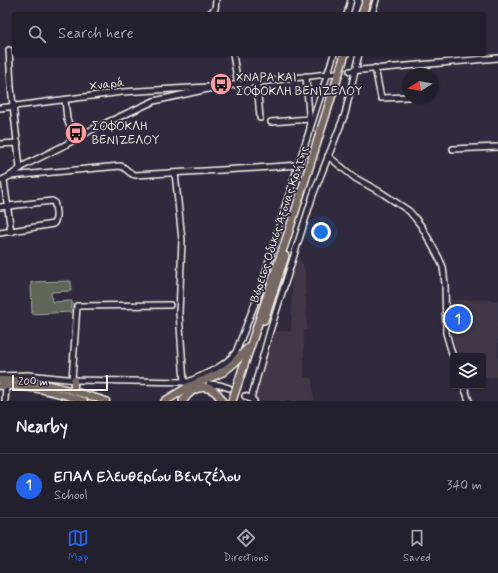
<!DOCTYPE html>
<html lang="en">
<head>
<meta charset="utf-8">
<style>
  :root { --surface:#23202e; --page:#2f2d3a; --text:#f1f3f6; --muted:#a3a3aa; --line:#403e4a; --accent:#2563eb }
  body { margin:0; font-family:Mynerve,sans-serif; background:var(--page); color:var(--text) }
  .controls { position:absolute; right:12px; bottom:12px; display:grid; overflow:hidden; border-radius:4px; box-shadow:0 1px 3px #0004 }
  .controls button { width:36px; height:36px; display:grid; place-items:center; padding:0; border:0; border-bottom:1px solid var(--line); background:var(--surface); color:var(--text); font:20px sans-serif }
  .compass { position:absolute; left:402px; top:68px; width:36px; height:36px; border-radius:50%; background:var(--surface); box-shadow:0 1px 3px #0004; rotate:259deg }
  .scale { position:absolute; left:12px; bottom:10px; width:96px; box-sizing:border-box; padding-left:4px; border:2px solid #f4f1e8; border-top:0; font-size:11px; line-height:14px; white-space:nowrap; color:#f4f1e8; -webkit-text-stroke:3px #2f2a3d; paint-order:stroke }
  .you { position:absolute; left:321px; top:232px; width:14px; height:14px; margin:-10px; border:3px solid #fff; border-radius:50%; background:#1a73e8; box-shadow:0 0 0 6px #1a73e833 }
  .badge { display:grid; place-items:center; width:26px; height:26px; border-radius:50%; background:var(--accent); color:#fff; font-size:13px; font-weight:700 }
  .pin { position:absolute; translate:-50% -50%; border:2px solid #fff; box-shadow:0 1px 4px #0006 }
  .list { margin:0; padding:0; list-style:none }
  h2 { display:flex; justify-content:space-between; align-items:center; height:52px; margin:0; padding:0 16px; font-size:17px }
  h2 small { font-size:13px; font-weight:400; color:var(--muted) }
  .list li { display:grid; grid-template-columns:26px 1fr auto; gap:12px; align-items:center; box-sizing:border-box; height:64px; padding:0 16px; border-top:1px solid var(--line) }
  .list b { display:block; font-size:15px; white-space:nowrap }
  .list p { margin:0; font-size:13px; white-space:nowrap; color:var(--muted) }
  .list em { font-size:13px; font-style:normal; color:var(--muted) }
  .icon { flex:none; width:22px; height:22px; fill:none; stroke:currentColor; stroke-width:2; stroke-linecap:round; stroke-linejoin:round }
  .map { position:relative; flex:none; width:498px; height:401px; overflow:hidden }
  .search { position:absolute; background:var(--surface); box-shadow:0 1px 3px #0004; left:12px; right:12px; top:12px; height:44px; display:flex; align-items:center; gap:10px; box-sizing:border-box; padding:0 14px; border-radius:4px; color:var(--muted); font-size:15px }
  .sheet { height:116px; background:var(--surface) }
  nav { display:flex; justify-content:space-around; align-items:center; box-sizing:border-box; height:56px; border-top:1px solid var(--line); background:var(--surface); font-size:11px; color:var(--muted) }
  nav a { display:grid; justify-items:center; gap:2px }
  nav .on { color:var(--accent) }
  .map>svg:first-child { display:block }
</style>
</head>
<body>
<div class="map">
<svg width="498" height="401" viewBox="0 0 498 401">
  <rect width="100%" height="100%" fill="#2f2a3d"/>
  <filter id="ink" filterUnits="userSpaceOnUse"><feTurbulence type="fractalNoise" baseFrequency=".025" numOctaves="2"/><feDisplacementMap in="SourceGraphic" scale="8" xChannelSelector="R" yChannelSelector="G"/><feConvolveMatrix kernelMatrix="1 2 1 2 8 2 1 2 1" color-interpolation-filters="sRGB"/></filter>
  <g filter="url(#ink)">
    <g fill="#413746">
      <path d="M299,257L305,270L307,330H304V378H312L314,401H258L253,398L272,332L291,331L292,274Z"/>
      <path d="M451,300H498V377L483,378V356H459L452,336L453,323L451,322Z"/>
    </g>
    <path fill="#5f6659" stroke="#aaaca0" d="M71,281V291L51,292L52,302L72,301V312L32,314L31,282Z"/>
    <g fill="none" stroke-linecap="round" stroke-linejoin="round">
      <g stroke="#4d4857" stroke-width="5" stroke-dasharray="5 2.5" stroke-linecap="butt">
        <path d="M337,73L350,71"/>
        <path d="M308,156L320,159"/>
      </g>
      <g stroke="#f4f1e8" stroke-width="8">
        <g id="minor">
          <path d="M209,14L215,9L216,0"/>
          <path d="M347,14L351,0"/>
          <path d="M372,14L376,0"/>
          <path d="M9,50L11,87L20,168"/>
          <path d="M233,54L238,85"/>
          <path d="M375,68L381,98L408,97"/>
          <path d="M350,71L498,58"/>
          <path d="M306,76L310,127"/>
          <path d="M257,82L260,118"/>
          <path d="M65,100L67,119L75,140"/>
          <path d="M0,108L122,92L208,87"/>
          <path d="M271,122L309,119"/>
          <path d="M0,144L18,143"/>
          <path d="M453,149L498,147"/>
          <path d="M328,156L355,178L382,193L409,211L415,218L422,227L439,258L443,267L445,284L446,333L453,357"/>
          <path d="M175,173L182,240L179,313L184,382"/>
          <path d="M10,176L120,166C127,167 128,174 135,175L256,168L299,165"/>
          <path d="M4,180L11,232"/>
          <path d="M0,181L10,176L25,165L65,145L93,129L154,101L217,87L336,73"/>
          <path d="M0,207L52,201L54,202C56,208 58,220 53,224L0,233"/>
          <path d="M0,376L28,375L76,380L187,382"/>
          <path d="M72,380L77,306L170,305"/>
          <path d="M188,382C205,374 224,368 236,352L261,288L282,216L334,54"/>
          <path d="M209,384L220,385L229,388"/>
          <path d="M464,386L469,401"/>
          <path d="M245,396L254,401"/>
          <path d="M251,399L270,331L313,195L345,114L359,54"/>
          <path d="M5,401L6,386"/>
        </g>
      </g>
      <g stroke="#f4f1e8" stroke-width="9">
        <g id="major">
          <path d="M0,380C39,379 70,390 106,401"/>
          <path d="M74,380V391"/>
          <path d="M0,386C30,385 56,392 84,401"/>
        </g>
      </g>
      <g stroke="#f4f1e8" stroke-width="10">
        <g id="highway">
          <path d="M362,14L367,0"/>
          <path d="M264,320L285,256"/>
          <path d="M165,401L188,387L223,372L234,363L247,349"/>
          <path d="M183,401C193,384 213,382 222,401"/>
          <path d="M232,401L288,234L345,54"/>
        </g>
      </g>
      <use href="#minor" stroke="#2f2a3d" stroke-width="5"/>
      <use href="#major" stroke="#766964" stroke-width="6"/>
      <use href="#highway" stroke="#766964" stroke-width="7"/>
    </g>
  </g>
  <defs>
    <g id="bus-disc" transform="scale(1.15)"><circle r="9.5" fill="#ff9aa2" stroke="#2f2a3d"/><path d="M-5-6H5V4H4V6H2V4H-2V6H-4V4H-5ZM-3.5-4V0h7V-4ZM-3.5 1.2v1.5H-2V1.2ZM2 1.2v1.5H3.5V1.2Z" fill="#111"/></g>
  </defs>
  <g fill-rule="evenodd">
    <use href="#bus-disc" x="221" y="84"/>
    <use href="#bus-disc" x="76" y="133"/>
  </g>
  <g text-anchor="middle" stroke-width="3.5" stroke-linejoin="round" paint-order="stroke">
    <g font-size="12" fill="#f4f1e8" stroke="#2f2a3d" text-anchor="start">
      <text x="236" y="81">ΧΝΑΡΑ ΚΑΙ<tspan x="236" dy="14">ΣΟΦΟΚΛΗ ΒΕΝΙΖΕΛΟΥ</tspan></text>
      <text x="92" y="130">ΣΟΦΟΚΛΗ<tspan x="92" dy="14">ΒΕΝΙΖΕΛΟΥ</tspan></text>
    </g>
    <g font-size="12" fill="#f4f1e8" stroke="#2f2a3d">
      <text transform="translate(107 84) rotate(-7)" y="4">Χναρά</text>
      <text transform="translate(279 224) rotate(-72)" y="4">Βόρειος Οδικός Άξονας Κρήτης</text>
    </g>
  </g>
</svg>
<div class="controls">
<button><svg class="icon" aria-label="layers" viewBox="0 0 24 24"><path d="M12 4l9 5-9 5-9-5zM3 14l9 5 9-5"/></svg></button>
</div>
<svg class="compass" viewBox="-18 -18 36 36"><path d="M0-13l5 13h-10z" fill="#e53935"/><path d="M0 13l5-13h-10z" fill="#a3a3aa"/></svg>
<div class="scale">200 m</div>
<div class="you"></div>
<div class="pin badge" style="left:458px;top:319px">1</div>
<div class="search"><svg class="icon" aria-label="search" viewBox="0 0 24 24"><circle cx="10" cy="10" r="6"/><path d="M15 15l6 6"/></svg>Search here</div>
</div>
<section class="sheet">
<h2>Nearby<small></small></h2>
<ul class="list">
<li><span class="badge">1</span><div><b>ΕΠΑΛ Ελευθερίου Βενιζέλου</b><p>School</p></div><em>340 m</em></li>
</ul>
</section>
<nav>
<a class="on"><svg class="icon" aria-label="map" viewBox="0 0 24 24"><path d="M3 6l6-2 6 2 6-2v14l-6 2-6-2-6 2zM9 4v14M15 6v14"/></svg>Map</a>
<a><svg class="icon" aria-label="directions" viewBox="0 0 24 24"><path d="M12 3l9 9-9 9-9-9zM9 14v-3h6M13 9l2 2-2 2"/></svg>Directions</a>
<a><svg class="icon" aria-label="saved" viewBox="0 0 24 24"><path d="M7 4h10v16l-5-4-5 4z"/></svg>Saved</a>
</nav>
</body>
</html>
